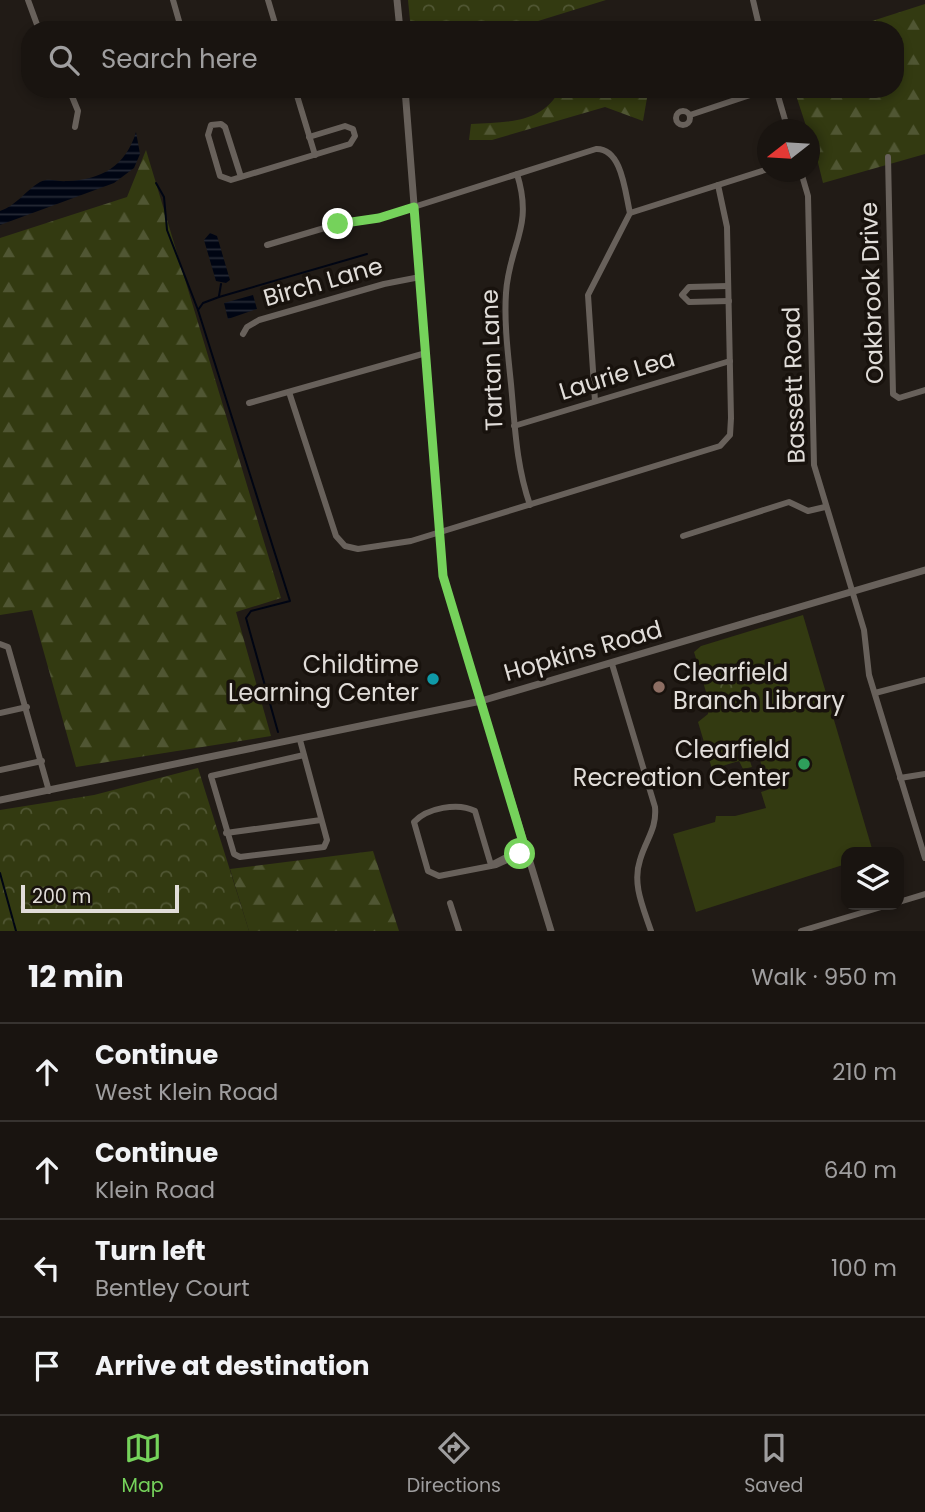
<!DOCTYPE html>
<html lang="en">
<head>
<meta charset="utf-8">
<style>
  :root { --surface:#191410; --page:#26211e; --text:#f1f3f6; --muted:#9f9e9f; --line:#373330; --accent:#75d25b }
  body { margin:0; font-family:Poppins,sans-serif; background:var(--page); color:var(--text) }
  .controls { position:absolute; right:21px; bottom:21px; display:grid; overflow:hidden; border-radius:14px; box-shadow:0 4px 10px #0003 }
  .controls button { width:63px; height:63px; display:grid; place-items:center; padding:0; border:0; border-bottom:2px solid var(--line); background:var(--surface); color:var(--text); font:35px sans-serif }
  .compass { position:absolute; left:757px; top:119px; width:63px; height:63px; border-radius:50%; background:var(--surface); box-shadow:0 4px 10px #0003; rotate:253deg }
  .scale { position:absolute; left:21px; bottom:18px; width:158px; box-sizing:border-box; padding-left:7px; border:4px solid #e1ddd9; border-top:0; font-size:19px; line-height:24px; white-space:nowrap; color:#e1ddd9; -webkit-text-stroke:5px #18120d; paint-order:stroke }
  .stop { position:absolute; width:21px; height:21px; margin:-16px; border:5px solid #75d25b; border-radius:50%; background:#fff }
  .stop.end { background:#75d25b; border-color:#fff; box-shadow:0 2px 7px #0008 }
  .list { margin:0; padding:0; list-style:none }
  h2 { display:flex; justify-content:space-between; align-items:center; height:91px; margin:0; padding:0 28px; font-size:30px }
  h2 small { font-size:23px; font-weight:400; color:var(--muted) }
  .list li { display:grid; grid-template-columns:46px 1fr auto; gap:21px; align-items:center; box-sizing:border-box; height:98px; padding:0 28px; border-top:2px solid var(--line) }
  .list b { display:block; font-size:26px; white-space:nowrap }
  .list p { margin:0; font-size:23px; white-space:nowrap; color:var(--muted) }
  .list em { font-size:23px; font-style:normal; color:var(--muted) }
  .icon { flex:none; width:38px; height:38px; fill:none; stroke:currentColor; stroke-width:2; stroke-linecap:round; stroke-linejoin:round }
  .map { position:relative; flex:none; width:925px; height:931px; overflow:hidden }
  .search { position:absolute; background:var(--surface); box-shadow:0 4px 10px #0003; left:21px; right:21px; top:21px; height:77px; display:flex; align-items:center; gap:18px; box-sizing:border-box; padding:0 24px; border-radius:28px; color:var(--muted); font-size:26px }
  .sheet { height:483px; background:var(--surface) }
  nav { display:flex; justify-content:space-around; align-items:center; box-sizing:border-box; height:98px; border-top:2px solid var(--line); background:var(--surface); font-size:19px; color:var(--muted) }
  nav a { display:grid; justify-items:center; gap:4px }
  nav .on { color:var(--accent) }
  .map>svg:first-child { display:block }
</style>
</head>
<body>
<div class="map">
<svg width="925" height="931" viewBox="0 0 925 931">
  <defs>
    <pattern id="forest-firs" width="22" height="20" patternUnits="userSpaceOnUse" patternTransform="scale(1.75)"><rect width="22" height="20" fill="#333a11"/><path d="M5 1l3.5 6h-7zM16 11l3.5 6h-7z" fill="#505633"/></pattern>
    <pattern id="park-crowns" width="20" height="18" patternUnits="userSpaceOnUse" patternTransform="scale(1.75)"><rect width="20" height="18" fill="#333a11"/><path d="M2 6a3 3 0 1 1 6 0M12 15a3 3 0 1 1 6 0" fill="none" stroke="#505633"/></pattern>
    <pattern id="water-rules" width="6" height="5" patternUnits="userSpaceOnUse" patternTransform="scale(1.75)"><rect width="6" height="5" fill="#000513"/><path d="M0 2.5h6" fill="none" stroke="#252935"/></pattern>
  </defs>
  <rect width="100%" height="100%" fill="#211b16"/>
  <path fill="#333a11" d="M803,615L873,852H846V864L696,912L673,834L715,822L716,816H735L766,808L761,792L770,789L758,755L749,758L752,767L743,769L739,761L712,769L698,722L708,714L709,702L694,652L701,646Z"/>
  <g fill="url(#forest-firs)">
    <path d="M925,4V154L823,183L810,130L807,129L794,89H895V30H844Z"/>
    <path d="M560,89H667L647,98L643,121L605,107L492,140H469L471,124C506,122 543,124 560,89Z"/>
    <path d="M146,150L281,598L236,612L271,736L76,767L32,610L0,615V238L127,197Z"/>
    <path d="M373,851L399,931H249L230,869Z"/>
  </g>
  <g fill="url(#park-crowns)">
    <path d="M408,0H606L509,30H411Z"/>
    <path d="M729,660L742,707L715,715L701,669Z"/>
    <path d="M198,768L249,931H0V810L94,795Z"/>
  </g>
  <g fill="url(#water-rules)">
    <path d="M136,132L140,154L134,168L114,183L0,225V211C17,205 25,191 40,182C49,177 57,182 67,181C101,180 126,166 136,132Z"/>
    <path d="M210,233L217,236L230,280L226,283L216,281L204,240Z"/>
    <path d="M253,295L257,309L228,319L224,303Z"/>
  </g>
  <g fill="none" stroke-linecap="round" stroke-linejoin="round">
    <g stroke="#000513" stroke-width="2">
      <path d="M156,183L164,197L167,230L198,310"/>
      <path d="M219,296L221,284"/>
      <path d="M278,732L246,618L251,611L290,601L198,310L203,303L219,297L367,254"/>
      <path d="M0,873L16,931"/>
    </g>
    <g stroke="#68615b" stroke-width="6">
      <path d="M28,0L39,30"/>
      <path d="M173,0L181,28"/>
      <path d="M268,0L277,30"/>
      <path d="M753,0L760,30"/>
      <path d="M69,89L78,111L75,127"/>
      <path d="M295,89L315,155"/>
      <path d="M776,89L788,130"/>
      <circle cx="683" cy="118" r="7"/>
      <path d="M690,115L768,89"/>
      <path d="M888,157L893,394L899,398L925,390"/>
      <path d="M801,172L808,196L814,465L864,630L869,675L925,858"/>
      <path d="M517,174C534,228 509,244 506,293C504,323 508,354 511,384C515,426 516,465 530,505"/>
      <path d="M241,177L225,127L221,124L211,125L208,135L220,176L231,180L350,144L355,136L353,129L345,126L309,137"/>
      <path d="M630,213L768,169"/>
      <path d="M267,245L338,224L379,218L596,149C622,148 625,192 630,213"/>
      <path d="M728,286L689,287L682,295L689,302L729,301"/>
      <path d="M243,334L247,327L259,320L384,284L420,277"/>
      <path d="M289,392L336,536L345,546L358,549L411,541L720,446L730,435L731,418L727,227L718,185"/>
      <path d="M595,401L588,295L630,213"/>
      <path d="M249,403L426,353"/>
      <path d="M514,426L730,361"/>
      <path d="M683,536L789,502L808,511L825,507"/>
      <path d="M0,644L8,647L49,791"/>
      <path d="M612,664L655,807C657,829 646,839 640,860C632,884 643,907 651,931"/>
      <path d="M875,693L925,680"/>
      <path d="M0,713L27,707"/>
      <path d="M300,740L327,840L324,847L240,857L234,854L211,776L304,755"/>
      <path d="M0,770L42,761"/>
      <path d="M900,778L925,774"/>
      <path d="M226,833L321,820"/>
      <path d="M491,865L475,811C458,802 427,808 414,822L428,871L439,876L496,865L520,854L516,852L491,865"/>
      <path d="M899,902L925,894"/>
      <path d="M450,903L459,931"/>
      <path d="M801,931L888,905"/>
    </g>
    <g stroke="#68615b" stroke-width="7">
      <path d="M397,0L400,30"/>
      <path d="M405,89L443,577L551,931"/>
      <path d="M0,800L481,701L925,570"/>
    </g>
  </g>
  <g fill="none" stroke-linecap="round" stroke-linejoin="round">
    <path stroke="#75d25b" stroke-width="9" d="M338,224L379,218L414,207L443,576L526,852L520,854"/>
  </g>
  <circle fill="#0f9aa8" stroke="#18120d" stroke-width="2.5" cx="433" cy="679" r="7"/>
  <circle fill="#8d6e63" stroke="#18120d" stroke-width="2.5" cx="659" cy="687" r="7"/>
  <circle fill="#2e9e5b" stroke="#18120d" stroke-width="2.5" cx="804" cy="764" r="7"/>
  <g text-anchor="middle" stroke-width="7" stroke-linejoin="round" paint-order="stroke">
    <g font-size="24" fill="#e1ddd9" stroke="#18120d">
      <text transform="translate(323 282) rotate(-16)" y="8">Birch Lane</text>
      <text transform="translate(872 293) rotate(-92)" y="8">Oakbrook Drive</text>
      <text transform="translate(492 360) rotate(-92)" y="8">Tartan Lane</text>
      <text transform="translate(617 375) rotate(-17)" y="8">Laurie Lea</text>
      <text transform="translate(794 385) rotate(-92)" y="8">Bassett Road</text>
      <text transform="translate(583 651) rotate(-16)" y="8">Hopkins Road</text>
    </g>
    <g font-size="24" fill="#e1ddd9" stroke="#18120d" text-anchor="end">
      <text x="419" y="673">Childtime<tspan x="419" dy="28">Learning Center</tspan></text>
      <text x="673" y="681" text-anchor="start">Clearfield<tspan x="673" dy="28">Branch Library</tspan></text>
      <text x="790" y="758">Clearfield<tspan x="790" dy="28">Recreation Center</tspan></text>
    </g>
  </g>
</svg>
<div class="controls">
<button><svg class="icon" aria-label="layers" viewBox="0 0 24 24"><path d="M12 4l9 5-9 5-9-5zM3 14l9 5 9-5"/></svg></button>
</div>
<svg class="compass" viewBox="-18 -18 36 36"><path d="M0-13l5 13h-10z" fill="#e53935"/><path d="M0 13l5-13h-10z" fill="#9f9e9f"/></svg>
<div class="scale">200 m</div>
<div class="stop" style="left:520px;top:854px"></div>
<div class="stop end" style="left:338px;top:224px"></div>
<div class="search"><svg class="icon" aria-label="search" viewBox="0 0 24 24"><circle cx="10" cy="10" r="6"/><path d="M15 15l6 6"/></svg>Search here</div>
</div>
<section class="sheet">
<h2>12 min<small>Walk · 950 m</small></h2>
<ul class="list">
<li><svg class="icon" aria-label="ahead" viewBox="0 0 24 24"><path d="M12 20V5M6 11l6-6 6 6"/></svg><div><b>Continue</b><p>West Klein Road</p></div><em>210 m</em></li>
<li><svg class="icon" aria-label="ahead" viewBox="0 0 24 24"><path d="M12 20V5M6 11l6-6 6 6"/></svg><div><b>Continue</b><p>Klein Road</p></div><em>640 m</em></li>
<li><svg class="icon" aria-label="left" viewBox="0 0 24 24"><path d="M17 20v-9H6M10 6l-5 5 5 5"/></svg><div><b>Turn left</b><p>Bentley Court</p></div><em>100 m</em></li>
<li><svg class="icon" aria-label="arrive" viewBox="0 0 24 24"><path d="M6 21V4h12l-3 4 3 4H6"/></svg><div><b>Arrive at destination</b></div></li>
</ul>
</section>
<nav>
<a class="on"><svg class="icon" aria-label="map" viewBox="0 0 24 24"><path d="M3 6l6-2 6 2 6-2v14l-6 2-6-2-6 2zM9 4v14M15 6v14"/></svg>Map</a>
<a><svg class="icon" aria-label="directions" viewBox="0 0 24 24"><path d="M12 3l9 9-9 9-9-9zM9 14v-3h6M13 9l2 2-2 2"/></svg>Directions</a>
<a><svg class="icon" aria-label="saved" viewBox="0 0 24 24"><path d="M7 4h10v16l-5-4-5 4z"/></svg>Saved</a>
</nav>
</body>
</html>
